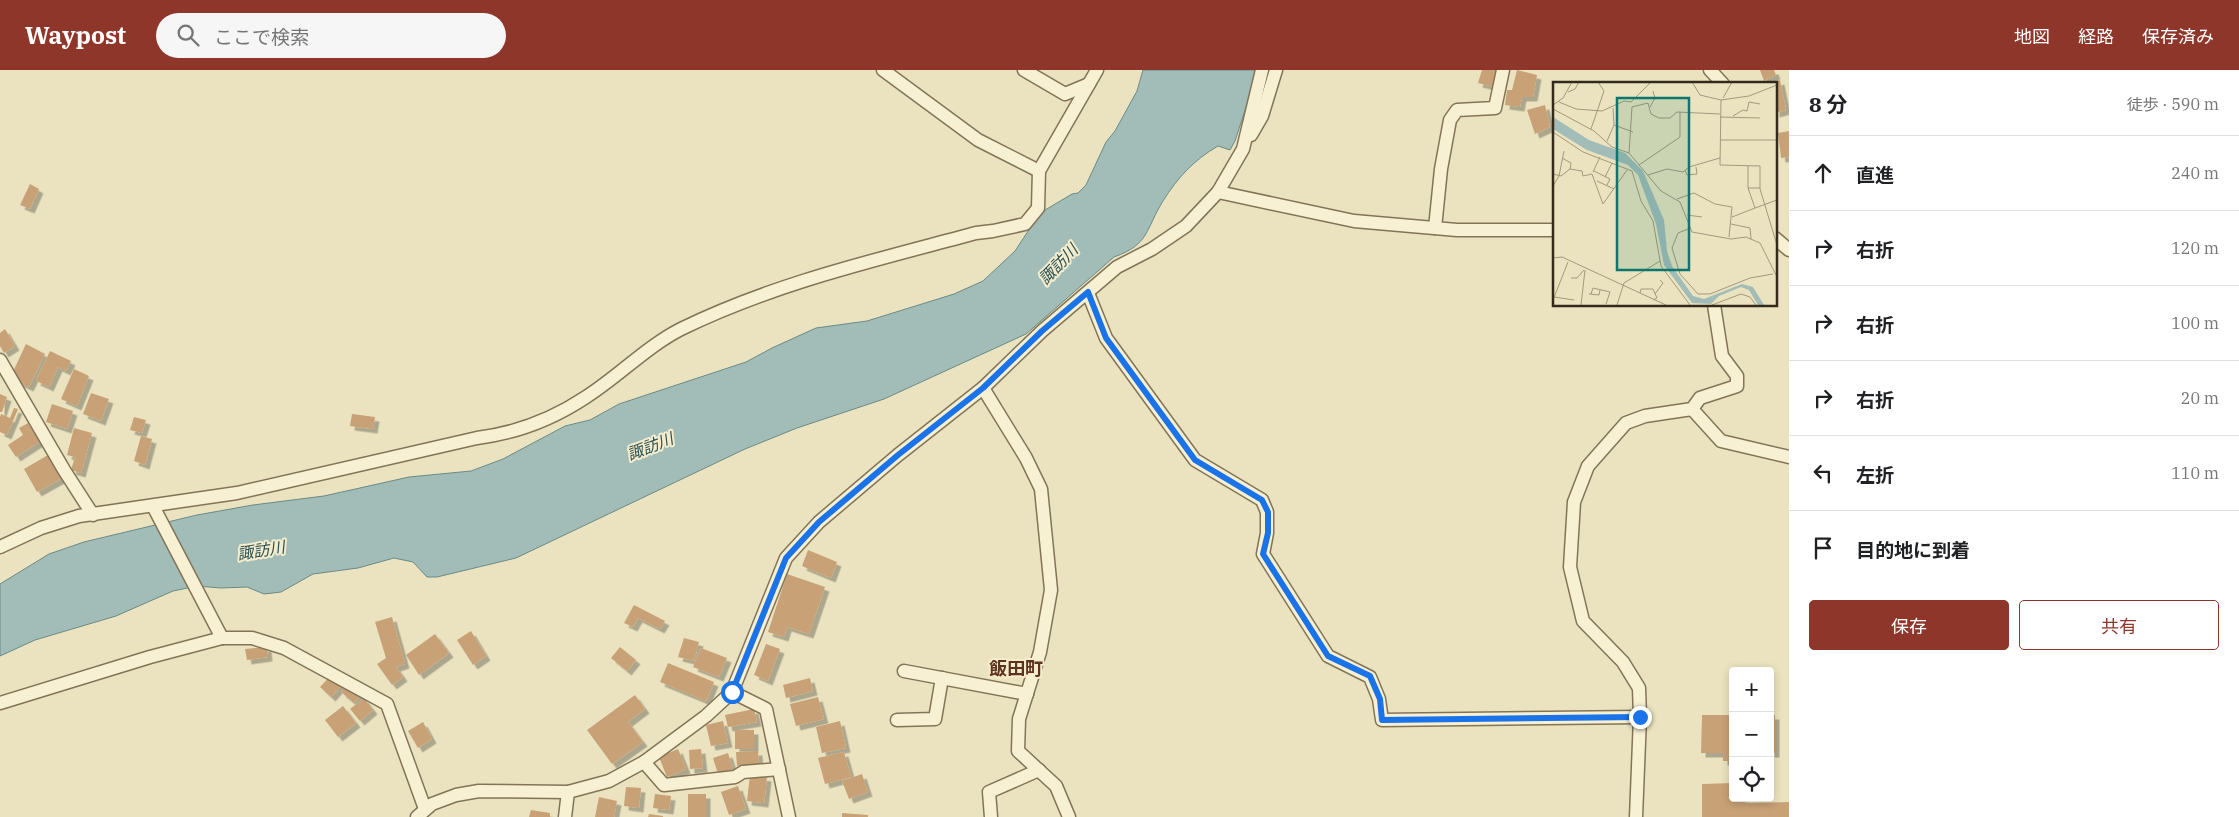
<!DOCTYPE html>
<html lang="ja">
<head>
<meta charset="utf-8">
<style>
  :root { --surface:#fff; --page:#f6f6f6; --text:#202124; --muted:#757577; --line:#e0e0e0; --accent:#8f362b }
  body { margin:0; font-family:"IBM Plex Serif","Noto Sans JP",serif; background:var(--page); color:var(--text) }
  .controls { position:absolute; right:15px; bottom:15px; display:grid; overflow:hidden; border-radius:5px; box-shadow:0 2px 8px #0003 }
  .controls button { width:45px; height:45px; display:grid; place-items:center; padding:0; border:0; border-bottom:1px solid var(--line); background:var(--surface); color:var(--text); font:25px sans-serif }
  .stop { position:absolute; width:15px; height:15px; margin:-11px; border:4px solid #1a73e8; border-radius:50%; background:#fff }
  .stop.end { background:#1a73e8; border-color:#fff; box-shadow:0 1px 5px #0008 }
  .list { margin:0; padding:0; list-style:none }
  h2 { display:flex; justify-content:space-between; align-items:center; height:65px; margin:0; padding:0 20px; font-size:21px }
  h2 small { font-size:16px; font-weight:400; color:var(--muted) }
  .list li { display:grid; grid-template-columns:32px 1fr auto; gap:15px; align-items:center; box-sizing:border-box; height:75px; padding:0 20px; border-top:1px solid var(--line) }
  .list b { display:block; font-size:19px; white-space:nowrap }
  .list em { font-size:16px; font-style:normal; color:var(--muted) }
  .actions { display:flex; gap:10px; padding:15px 20px }
  .actions a { flex:1; padding:11px 0; border:1px solid var(--accent); border-radius:5px; text-align:center; font-size:18px; color:var(--accent) }
  .actions .main { background:var(--accent); color:#fff }
  .icon { flex:none; width:28px; height:28px; fill:none; stroke:currentColor; stroke-width:2; stroke-linecap:round; stroke-linejoin:round }
  .map { position:relative; flex:none; width:1789px; height:747px; overflow:hidden }
  header { display:flex; align-items:center; gap:30px; box-sizing:border-box; height:70px; padding:0 25px; background:var(--accent); color:#fff }
  header strong { font-size:24px }
  nav { display:flex; gap:28px; margin-inline-start:auto; font-size:18px }
  .search { width:350px; height:45px; background:var(--page); display:flex; align-items:center; gap:12px; box-sizing:border-box; padding:0 18px; border-radius:28px; color:var(--muted); font-size:19px }
  main { display:flex }
  aside { flex:1; background:var(--surface) }
  .map>svg:first-child { display:block }
</style>
</head>
<body>
<header>
<strong>Waypost</strong>
<div class="search"><svg class="icon" aria-label="search" viewBox="0 0 24 24"><circle cx="10" cy="10" r="6"/><path d="M15 15l6 6"/></svg>ここで検索</div>
<nav><a>地図</a><a>経路</a><a>保存済み</a></nav>
</header>
<main>
<div class="map">
<svg width="1789" height="747" viewBox="0 0 1789 747">
  <defs>
    <filter id="shadow"><feDropShadow dx="4.5" dy="4.5" stdDeviation="0" flood-color="#0004"/></filter>
  </defs>
  <rect width="100%" height="100%" fill="#ebe3bf"/>
  <path fill="#a2bdb8" stroke="#6a8a86" d="M1143,0H1254L1256,7L1235,71L1230,80L1218,76C1194,90 1178,107 1163,131C1145,160 1150,174 1114,187L1026,264L884,329L797,358L745,379L516,488L437,507H427L413,492L394,488L358,498L313,504L281,522L264,524L247,517L221,518L197,516L173,521L116,546L35,570L0,586V514L49,484L84,472L197,445L253,435L324,426L409,407L471,401L503,389L565,356L590,350L619,334L746,292L772,278L816,258L867,251L954,224L983,211L1015,181L1040,143L1072,124L1078,123L1086,115L1106,72L1115,61L1137,21Z"/>
  <g fill="#c8a176" filter="url(#shadow)">
    <path d="M1482,0H1498L1494,17L1478,13Z"/>
    <path d="M1517,0L1537,5L1533,27H1522L1520,37L1505,35L1507,20H1512Z"/>
    <path d="M1760,0H1774L1776,5L1764,11Z"/>
    <path d="M1780,10L1786,40L1775,43V14L1768,13Z"/>
    <path d="M1545,35L1550,57L1535,64L1527,40Z"/>
    <path d="M1789,61V87L1781,88L1778,63Z"/>
    <path d="M30,114L39,119L30,139L20,135Z"/>
    <path d="M5,259L15,276L4,283L0,276V263Z"/>
    <path d="M26,274L45,284L29,317L10,308Z"/>
    <path d="M50,281L71,291L66,301L58,297L49,317L36,311Z"/>
    <path d="M74,299L89,306L77,336L61,329Z"/>
    <path d="M91,323L109,329L101,351L83,344Z"/>
    <path d="M0,324L7,327L2,342H0Z"/>
    <path d="M52,334L73,341L67,359L46,352Z"/>
    <path d="M14,338L18,339L7,365L0,362V347L1,344L10,348Z"/>
    <path d="M352,344L375,347L373,359L350,356Z"/>
    <path d="M134,347L146,350L142,363L130,360Z"/>
    <path d="M28,353L39,372L16,387L8,375L23,365L19,358Z"/>
    <path d="M74,358L92,363L81,403L71,400L75,387L67,385Z"/>
    <path d="M141,366L152,369L145,395L134,391Z"/>
    <path d="M48,385L62,408L37,422L24,399Z"/>
    <path d="M808,480L837,492L831,508L802,496Z"/>
    <path d="M787,504L825,517L809,564L787,557L784,567L768,562Z"/>
    <path d="M634,535L665,551L660,559L638,548L633,557L624,553Z"/>
    <path d="M392,547L405,594L396,597L403,607L392,615L377,594L386,588L375,552Z"/>
    <path d="M471,561L486,586L473,595L457,570Z"/>
    <path d="M435,564L449,583L419,605L406,585Z"/>
    <path d="M684,568L699,572L694,591L678,587Z"/>
    <path d="M766,574L780,579L768,611L754,605Z"/>
    <path d="M267,577L268,587L247,590L245,579Z"/>
    <path d="M620,577L636,590L627,601L611,588Z"/>
    <path d="M701,578L727,588L719,607L693,597Z"/>
    <path d="M668,593L714,612L706,631L660,612Z"/>
    <path d="M337,599L347,609L331,627L320,617Z"/>
    <path d="M810,608L813,621L786,628L783,615Z"/>
    <path d="M351,610L364,621L354,633L341,622Z"/>
    <path d="M635,625L645,639L628,652L643,672L612,694L587,660Z"/>
    <path d="M818,627L824,649L796,656L790,634Z"/>
    <path d="M364,628L373,640L360,651L350,639Z"/>
    <path d="M343,636L356,653L338,667L325,650Z"/>
    <path d="M754,639L757,652L728,657L725,645Z"/>
    <path d="M1702,645H1733V691H1723V683H1701Z"/>
    <rect x="1770" y="645" width="5" height="38"/>
    <path d="M723,651L728,673L711,676L706,655Z"/>
    <path d="M840,651L846,678L822,683L816,657Z"/>
    <path d="M423,652L432,669L418,678L408,661Z"/>
    <rect x="735" y="660" width="19" height="19"/>
    <path d="M678,679L686,699L667,707L659,687Z"/>
    <path d="M701,679L703,698L690,699L689,680Z"/>
    <path d="M758,681L759,694L737,696L736,682Z"/>
    <path d="M844,682L851,707L825,714L818,688Z"/>
    <path d="M728,683L733,699L718,704L713,688Z"/>
    <path d="M862,704L868,722L849,729L842,711Z"/>
    <path d="M750,705L767,707L764,733L747,731Z"/>
    <path d="M1733,713V728H1745V733L1789,732V747H1702V714Z"/>
    <path d="M738,716L746,739L729,745L721,722Z"/>
    <path d="M626,717L641,718L639,738L624,736Z"/>
    <path d="M655,724L671,726L669,740L653,738Z"/>
    <rect x="688" y="724" width="18" height="23"/>
    <path d="M599,727L617,731L614,747H595Z"/>
    <path d="M531,740L550,743V747H529Z"/>
    <path d="M842,743L868,745V747H842Z"/>
    <path d="M649,744L663,746V747H648Z"/>
  </g>
  <g fill="none" stroke-linecap="round" stroke-linejoin="round">
    <g stroke="#837458" stroke-width="15">
      <g id="minor">
        <path d="M883,0L978,70L1039,101"/>
        <path d="M1024,0L1065,24L1089,14"/>
        <path d="M1710,0L1723,14"/>
        <path d="M1251,65L1262,46L1276,0"/>
        <path d="M1218,122L1354,151L1457,160H1554"/>
        <path d="M1435,158L1441,99L1450,50L1457,40L1495,38L1503,0"/>
        <path d="M1775,168L1789,180"/>
        <path d="M1088,223L1106,268L1195,390L1262,430L1267,442V463L1263,484L1328,586L1370,607L1379,629L1382,650L1640,647"/>
        <path d="M0,290L64,400L93,445"/>
        <path d="M983,318L1026,388L1041,419L1051,520L1040,582L1019,649L1018,681L1056,716L1069,747"/>
        <path d="M1692,339L1721,371L1789,387"/>
        <path d="M153,436L222,568"/>
        <path d="M0,477L41,458L79,446L237,423L477,368C517,363 553,349 586,327C619,306 646,277 681,259C775,213 876,190 976,163L993,161L1025,154L1038,138L1039,101L1097,0"/>
        <path d="M904,601L1027,624"/>
        <path d="M732,622L766,639L789,747"/>
        <path d="M0,633L150,587L222,568H252L284,578L387,634L425,739"/>
        <path d="M897,650L935,649L942,608"/>
        <path d="M644,692L664,715L735,707L743,702L779,699"/>
        <path d="M417,747L432,734L456,725L479,721L568,722L609,711L644,692L706,646L732,622L786,488L819,452L898,385L983,318L1042,261L1117,197L1152,179L1186,156L1218,122L1243,79L1262,0"/>
        <path d="M565,747L568,722"/>
        <path d="M991,747L989,722L1039,700"/>
        <path d="M1636,747L1640,647L1639,618L1623,592L1583,551L1570,497L1574,432L1588,396L1626,353L1645,346L1692,339L1700,328L1737,316V306L1722,286L1714,235"/>
      </g>
    </g>
    <use href="#minor" stroke="#f7f0d2" stroke-width="12"/>
  </g>
  <g fill="none" stroke-linecap="round" stroke-linejoin="round">
    <path stroke="#1a73e8" stroke-width="6" d="M732,622L786,488L819,452L898,385L983,318L1042,261L1088,222L1106,268L1195,390L1262,430L1268,442V463L1263,484L1328,586L1370,606L1380,629L1382,650L1640,647"/>
  </g>
  <g text-anchor="middle" stroke-width="4" stroke-linejoin="round" paint-order="stroke">
    <g font-size="16" font-style="italic" fill="#2c5052" stroke="#f3edce">
      <text transform="translate(1058 194) rotate(-46)" y="6">諏訪川</text>
      <text transform="translate(650 376) rotate(-21)" y="6">諏訪川</text>
      <text transform="translate(261 480) rotate(-9)" y="6">諏訪川</text>
    </g>
    <g font-size="18" font-weight="bold" fill="#5e321e" stroke="#f3edce">
      <text x="1016" y="605">飯田町</text>
    </g>
  </g>
  <g transform="translate(1553 12)">
    <rect width="224" height="224" fill="#ebe3bf"/>
    <path d="M0,35L36,58L72,71L90,89L111,138L114,169L119,184L140,214L151,217L189,202L200,205L211,223H205L196,208L188,205L166,214L158,222L139,221L111,183L103,142L85,93L75,83L34,68L0,47Z" fill="#a2bdb8"/>
    <path fill="none" stroke="#a1997e" stroke-width="1" d="M139,0L147,13L168,18M15,10L22,7L26,0M170,16L179,0M168,18L167,83L207,84V107L224,163M168,18L196,14L224,3M6,20L23,27L49,29L71,19L78,20M78,20L98,0M0,23L10,16L19,0M79,25L95,21L98,32L106,36H117L124,30L167,32M97,25L102,16L100,9M0,27L41,49L59,65L76,71L108,109L127,120L139,150L178,157L193,155L207,161L224,195M180,34L190,28L194,29L196,20L207,22M167,35L207,36M61,43L80,50M38,47L51,9L45,0M0,50L30,70L79,89L88,119L100,139L108,184L137,223M168,58H224M54,59L61,43L60,26M76,71L79,25M9,76L18,81L17,87M86,83L127,55V30M195,84V106H207M132,88L134,93L144,92L143,85M41,89L57,97L54,103M40,90L47,75M0,92L8,94L17,87L29,89L30,94L39,92M39,92L50,122L74,88M95,93L114,87L130,90L136,85L167,76M52,95L59,81M44,99L61,107M0,104L6,94L11,69M195,106L202,126L224,118M124,117L141,111L162,122L179,125L176,155M134,133L149,135M179,135L202,126M178,142L197,146L198,157M135,147L125,151L119,166L127,192L145,212H157L197,196L220,192M0,176L9,175L113,223M18,196H24L31,188M87,211L88,207H100L104,216L100,218M36,212L46,213L47,208M38,212L40,206L57,210L53,222M102,212L110,201L107,198M1,215L21,218M0,218L15,180M28,223L32,188M64,223L71,201L107,179M159,223L188,212L197,215L203,223"/>
    <path fill="#0f766e" fill-opacity="0.15" stroke="#0f766e" stroke-width="2.5" d="M64,16H136V188H64Z"/>
    <rect width="224" height="224" fill="none" stroke="#332a1c" stroke-width="2.5"/>
  </g>
</svg>
<div class="controls">
<button>+</button>
<button>−</button>
<button><svg class="icon" aria-label="locate" viewBox="0 0 24 24"><circle cx="12" cy="12" r="6"/><path d="M12 2v4M12 18v4M2 12h4M18 12h4"/></svg></button>
</div>
<div class="stop" style="left:732px;top:622px"></div>
<div class="stop end" style="left:1640px;top:647px"></div>
</div>
<aside>
<h2>8 分<small>徒歩 · 590 m</small></h2>
<ul class="list">
<li><svg class="icon" aria-label="ahead" viewBox="0 0 24 24"><path d="M12 20V5M6 11l6-6 6 6"/></svg><div><b>直進</b></div><em>240 m</em></li>
<li><svg class="icon" aria-label="right" viewBox="0 0 24 24"><path d="M7 20v-9h11M14 6l5 5-5 5"/></svg><div><b>右折</b></div><em>120 m</em></li>
<li><svg class="icon" aria-label="right" viewBox="0 0 24 24"><path d="M7 20v-9h11M14 6l5 5-5 5"/></svg><div><b>右折</b></div><em>100 m</em></li>
<li><svg class="icon" aria-label="right" viewBox="0 0 24 24"><path d="M7 20v-9h11M14 6l5 5-5 5"/></svg><div><b>右折</b></div><em>20 m</em></li>
<li><svg class="icon" aria-label="left" viewBox="0 0 24 24"><path d="M17 20v-9H6M10 6l-5 5 5 5"/></svg><div><b>左折</b></div><em>110 m</em></li>
<li><svg class="icon" aria-label="arrive" viewBox="0 0 24 24"><path d="M6 21V4h12l-3 4 3 4H6"/></svg><div><b>目的地に到着</b></div></li>
</ul>
<div class="actions"><a class="main">保存</a><a>共有</a></div>
</aside>
</main>
</body>
</html>
